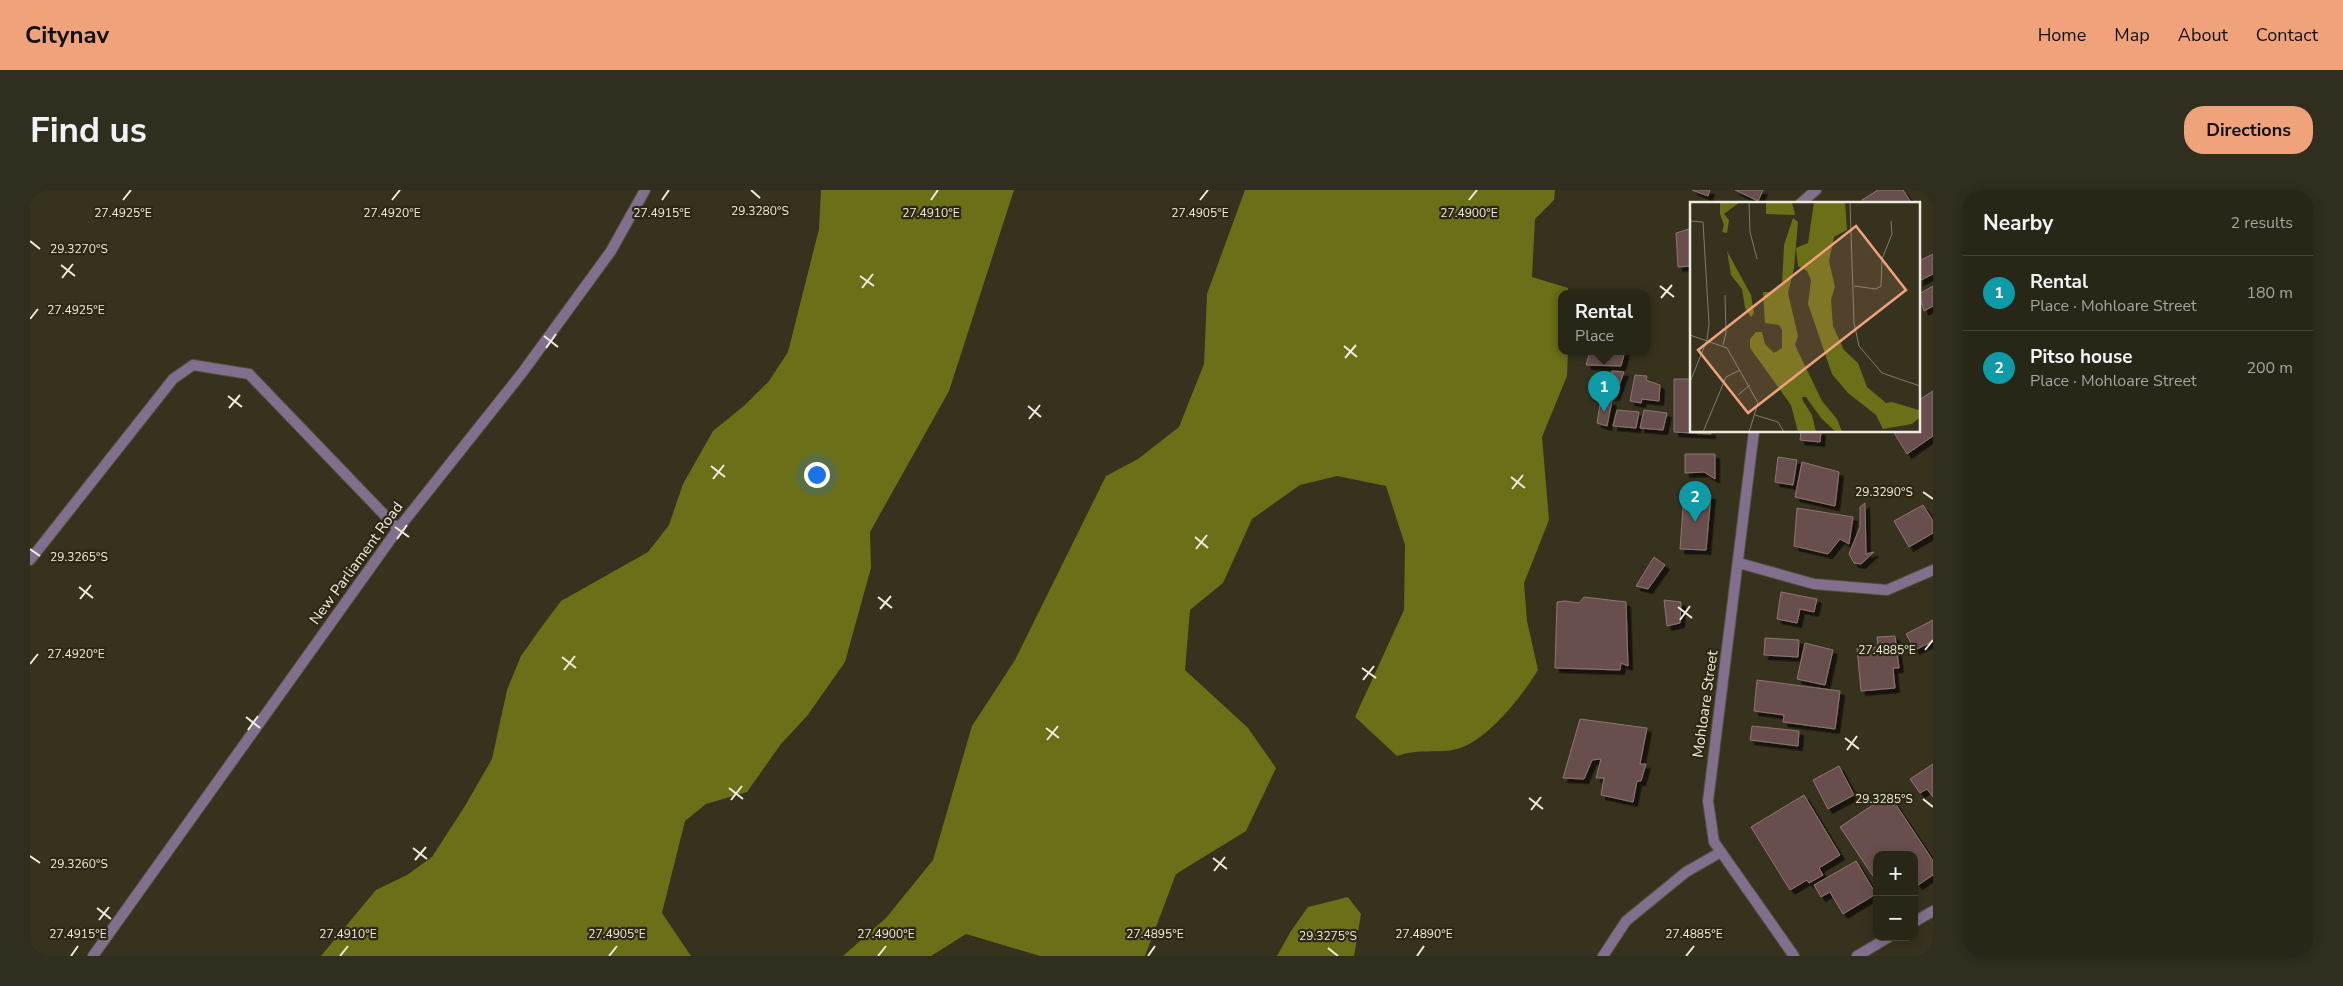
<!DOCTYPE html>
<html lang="en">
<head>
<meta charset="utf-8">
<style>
  :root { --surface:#282616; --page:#302e1f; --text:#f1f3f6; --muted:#a5a5a1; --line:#444335; --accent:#f0a27b }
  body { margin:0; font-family:"Nunito Sans",sans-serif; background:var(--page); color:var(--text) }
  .controls { position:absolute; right:15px; bottom:15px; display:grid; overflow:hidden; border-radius:10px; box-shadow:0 2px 12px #0003 }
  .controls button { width:45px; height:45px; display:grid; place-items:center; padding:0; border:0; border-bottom:1px solid var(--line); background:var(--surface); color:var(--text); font:25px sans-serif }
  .you { position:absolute; left:786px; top:284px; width:18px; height:18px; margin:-12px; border:4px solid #fff; border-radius:50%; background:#1a73e8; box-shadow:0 0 0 8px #1a73e833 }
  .badge { display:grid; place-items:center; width:32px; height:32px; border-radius:50%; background:var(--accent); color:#fff; font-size:16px; font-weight:700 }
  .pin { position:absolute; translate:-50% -41px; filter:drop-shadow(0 1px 2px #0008) }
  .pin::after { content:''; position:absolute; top:26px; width:18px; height:15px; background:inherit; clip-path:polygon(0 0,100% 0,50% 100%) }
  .popup { position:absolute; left:1528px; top:100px; width:92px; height:65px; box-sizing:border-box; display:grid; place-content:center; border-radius:10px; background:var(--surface); filter:drop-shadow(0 1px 4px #0005); font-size:16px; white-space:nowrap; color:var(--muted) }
  .popup b { font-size:19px; color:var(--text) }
  .popup::after { content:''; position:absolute; left:50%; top:100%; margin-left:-10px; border:10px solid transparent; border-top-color:var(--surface) }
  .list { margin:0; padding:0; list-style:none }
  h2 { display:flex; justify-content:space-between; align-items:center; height:65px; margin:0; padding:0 20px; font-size:21px }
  h2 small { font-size:16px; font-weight:400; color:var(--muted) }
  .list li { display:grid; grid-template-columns:32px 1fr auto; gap:15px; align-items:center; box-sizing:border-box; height:75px; padding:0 20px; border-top:1px solid var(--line) }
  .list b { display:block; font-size:19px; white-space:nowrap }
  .list p { margin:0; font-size:16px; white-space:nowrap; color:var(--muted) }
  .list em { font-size:16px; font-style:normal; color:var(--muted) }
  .map { position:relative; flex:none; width:1903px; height:766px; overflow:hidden; border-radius:20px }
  header { display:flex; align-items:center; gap:30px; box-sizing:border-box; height:70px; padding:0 25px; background:var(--accent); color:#111 }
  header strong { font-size:24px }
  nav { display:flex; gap:28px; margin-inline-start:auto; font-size:18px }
  .intro { display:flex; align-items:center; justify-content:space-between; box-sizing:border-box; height:120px; padding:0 30px }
  h1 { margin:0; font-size:35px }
  .button { padding:12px 22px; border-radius:20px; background:var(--accent); color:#111; font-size:18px; font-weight:700 }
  main { display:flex; gap:30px; padding:0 30px }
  aside { flex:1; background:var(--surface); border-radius:20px; box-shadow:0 2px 12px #0003 }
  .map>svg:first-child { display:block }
</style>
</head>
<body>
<header>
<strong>Citynav</strong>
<nav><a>Home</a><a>Map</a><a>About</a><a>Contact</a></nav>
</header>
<div class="intro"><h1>Find us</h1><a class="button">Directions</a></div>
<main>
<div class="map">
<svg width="1903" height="766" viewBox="0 0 1903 766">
  <defs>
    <filter id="shadow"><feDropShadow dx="4.5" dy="4.5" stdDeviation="0" flood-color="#0009"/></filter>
  </defs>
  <rect width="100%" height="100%" fill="#36321e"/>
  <g fill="#6b6f18">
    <path d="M791,0H984L919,201L840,342L841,378L815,472L777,526L751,554L717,602L676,614L655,631L632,723L661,766H291L346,700L377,685L402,667L435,616L462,569L477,500L491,466L510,439L531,411L618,362L639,335L653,294L683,241L715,215L739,191L758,162L789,39Z"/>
    <path d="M1215,0H1525L1524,10L1505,29L1502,87L1538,98V103H1532V161H1538L1537,186L1512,247L1519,330L1494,393L1497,431L1508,480C1492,506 1458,550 1427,559C1408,564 1390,558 1367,566L1325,527L1374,420L1375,355L1356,296L1307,286L1270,295L1222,329L1193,393L1160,420L1155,480L1218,538L1246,578L1216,641L1146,684L1115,766H1010L936,744L901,766H813L856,728L903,670L942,536L985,470L1076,286L1108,269L1149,237L1174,174L1177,104Z"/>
    <path d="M1318,707L1331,724L1324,766H1247L1261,741L1278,717Z"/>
  </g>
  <g fill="#68504d" stroke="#8f7472" filter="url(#shadow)">
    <path d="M1662,0H1680L1678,6Z"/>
    <path d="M1705,0H1733L1728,11Z"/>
    <path d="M1848,0H1873L1882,14H1834L1832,10Z"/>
    <path d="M1662,38V76L1648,77L1646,43Z"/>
    <path d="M1903,64V84L1889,91V71Z"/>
    <path d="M1903,96V116L1894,121L1889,104Z"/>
    <path d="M1560,161H1595L1591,176L1556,175Z"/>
    <path d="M1582,181L1594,182L1585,206L1574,204Z"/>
    <path d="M1605,185L1617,186L1616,190L1630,195L1629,211L1612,209L1611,213L1600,211Z"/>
    <path d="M1644,189H1662V241H1681V244L1644,242Z"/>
    <path d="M1903,201V246L1877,264L1863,241H1889V210Z"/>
    <path d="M1571,208L1582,211L1577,236L1567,233Z"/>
    <path d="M1587,220L1609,222L1606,238L1583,236Z"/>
    <path d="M1614,220L1637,223L1633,240L1610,238Z"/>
    <path d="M1771,241H1791L1790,252L1770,250Z"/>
    <path d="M1655,264H1685V289L1674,282L1655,283Z"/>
    <path d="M1748,267L1767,270L1763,295L1745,292Z"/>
    <path d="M1772,272L1809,282L1805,316L1765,307Z"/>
    <path d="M1654,304L1681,305L1676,360L1650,359Z"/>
    <path d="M1835,313L1836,364L1844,362L1831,374L1824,373L1819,364L1830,337V317Z"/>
    <path d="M1893,315L1903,331V343L1879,357L1864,331Z"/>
    <path d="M1767,318L1823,327L1819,354L1810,349L1798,364L1764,356Z"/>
    <path d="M1624,367L1635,375L1618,399L1606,396Z"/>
    <path d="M1751,402L1787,409L1784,422L1770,419L1767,433L1747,429Z"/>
    <path d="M1554,407L1596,412L1598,476L1591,473L1590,480L1525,478L1527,412L1535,411L1549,413Z"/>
    <path d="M1634,410L1651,412L1650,433L1637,436Z"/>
    <path d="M1903,430V451L1885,460L1876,444Z"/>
    <path d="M1865,446L1869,478H1863L1865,498L1831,501L1827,458L1848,457L1847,447Z"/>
    <path d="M1735,448L1769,450L1768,467L1734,465Z"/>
    <path d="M1775,453L1803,460L1795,495L1767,489Z"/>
    <path d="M1727,490L1810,501L1805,539L1753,532L1754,525L1724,521Z"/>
    <path d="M1550,529L1617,538L1610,574H1616L1611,591H1607L1603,612L1571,605L1574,588H1566L1571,569L1562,570L1554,589L1533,588Z"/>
    <path d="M1722,536L1769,541L1768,556L1720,550Z"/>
    <path d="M1903,574V607L1897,599L1890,603L1880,589Z"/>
    <path d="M1809,576L1824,605L1798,619L1783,590Z"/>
    <path d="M1859,604L1903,671V685L1888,695L1884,690V665H1847V692L1810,637Z"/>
    <path d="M1774,605L1810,665L1789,678L1793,685L1779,693L1777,690L1760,700L1721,637Z"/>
    <path d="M1826,671L1846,704L1813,724L1800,702L1791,707L1784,695Z"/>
  </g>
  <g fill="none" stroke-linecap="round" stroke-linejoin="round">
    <g stroke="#54503d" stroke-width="12">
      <g id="service">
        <path d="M0,370L143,189L163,175L219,184"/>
        <path d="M1573,766L1596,731L1656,682L1691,662"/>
      </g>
    </g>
    <g stroke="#54503d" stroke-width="12">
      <g id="minor">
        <path d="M1770,14L1786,0"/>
        <path d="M219,184L368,339"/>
        <path d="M1724,241L1678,611L1684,652L1764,766"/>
        <path d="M1709,373L1784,394L1857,400L1903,380"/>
        <path d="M1884,732L1903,721"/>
        <path d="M1827,766L1859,747"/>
      </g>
    </g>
    <g stroke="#54503d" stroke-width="12">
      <path id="tertiary" d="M63,766L368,339L492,183L581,61L615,0"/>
    </g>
    <use href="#service" stroke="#80708d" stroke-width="10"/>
    <use href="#minor" stroke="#80708d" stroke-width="10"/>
    <use href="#tertiary" stroke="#80708d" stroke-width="10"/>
  </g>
  <path fill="none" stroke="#efecdf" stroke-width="2" d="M721,0L730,8M93,10L101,0M362,10L370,0M632,10L639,0M901,10L908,0M1170,10L1178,0M1439,10L1447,0M0,51L10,59M31,75L45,86M830,86L844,96M32,88L43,74M1630,96L1644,107M832,98L843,84M1631,108L1642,95M0,129L8,119M514,146L528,157M1314,156L1327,167M516,158L526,144M1315,168L1326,155M198,206L212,217M998,216L1011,227M199,218L210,205M999,229L1010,215M681,276L695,287M1481,287L1495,298M683,289L694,275M1482,299L1493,285M1893,302L1903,309M365,337L379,347M1165,347L1178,358M367,349L377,335M0,359L10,366M1166,359L1177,345M49,397L63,408M848,407L862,418M50,409L61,395M1648,417L1662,428M850,419L861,406M1650,430L1660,416M1895,460L1903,450M532,467L546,478M0,474L8,464M1332,478L1346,488M534,480L545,466M1333,490L1344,476M216,527L230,538M1016,538L1029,548M218,540L228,526M1815,548L1829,559M1017,550L1028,536M1817,560L1827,546M699,598L713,609M1499,608L1513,619M1893,609L1903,617M701,610L712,596M1501,620L1511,607M383,658L397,669M0,666L10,673M1183,668L1197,679M385,670L396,657M1184,681L1195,667M67,718L81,729M69,730L79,717M1298,758L1308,766M41,766L48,756M310,766L318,756M579,766L587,756M848,766L856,756M1118,766L1125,756M1387,766L1394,756M1656,766L1664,756"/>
  <g text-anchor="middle" stroke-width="4.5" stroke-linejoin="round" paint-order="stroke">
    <g font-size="15" fill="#efecdf" stroke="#2c2814">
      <text transform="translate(326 373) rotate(-54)" y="5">New Parliament Road</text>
      <text transform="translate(1675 514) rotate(-82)" y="5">Mohloare Street</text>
    </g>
  </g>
  <g transform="translate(1660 12)">
    <rect width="230" height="230" fill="#36321e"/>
    <path d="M30,0H50L34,12L39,18L37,31L32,30L34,23L30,12ZM102,0L105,13L76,12V0ZM124,0H155L157,28L144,35L139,59L145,85L141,98L143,124L154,148L168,161L177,185L196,201L202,200L229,208V216L222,222L193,227L186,213L158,191L142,172L118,102L121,78L117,69L108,64L106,46L118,41ZM103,16L108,20L104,66L98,91L108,134L105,143L132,199L147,217L152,230H146L131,216L116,195H112L113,199L122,213L126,230H108L101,203L60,146V137L66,130H72L75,142L84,151L92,146V128L89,123L75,121L73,90H83L92,83L94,43ZM37,49L61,93L64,111L61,115L55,106L52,87L41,73Z" fill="#6b6f18"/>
    <path fill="none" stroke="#807c6b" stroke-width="1" d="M59,0L60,30L67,57M160,0L164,121L169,144L192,171L230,184M0,19L13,20L19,122L17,138L0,180M164,84L186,87L191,84L192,57L202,32L201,19M0,133L37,146L68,201L59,230M33,143L36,131L35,93M48,193L60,183M65,213L88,220L94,230M13,230L36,175L50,168"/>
    <path fill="#f0a27b" fill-opacity="0.15" stroke="#f0a27b" stroke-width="2.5" d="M166,24L216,88L58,211L8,148Z"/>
    <rect width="230" height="230" fill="none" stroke="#efecdf" stroke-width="2.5"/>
  </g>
  <g font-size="12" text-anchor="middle" fill="#efecdf" stroke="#2c2814" stroke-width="4.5" stroke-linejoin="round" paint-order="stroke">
    <text x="730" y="25">29.3280°S</text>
    <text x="93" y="27">27.4925°E</text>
    <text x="362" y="27">27.4920°E</text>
    <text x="632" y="27">27.4915°E</text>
    <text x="901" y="27">27.4910°E</text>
    <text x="1170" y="27">27.4905°E</text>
    <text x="1439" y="27">27.4900°E</text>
    <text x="49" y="63">29.3270°S</text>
    <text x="46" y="124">27.4925°E</text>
    <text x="1854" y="306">29.3290°S</text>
    <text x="49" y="371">29.3265°S</text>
    <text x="1857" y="464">27.4885°E</text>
    <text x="46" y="468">27.4920°E</text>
    <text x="1854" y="613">29.3285°S</text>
    <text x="49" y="678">29.3260°S</text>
    <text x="48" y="748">27.4915°E</text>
    <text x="318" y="748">27.4910°E</text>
    <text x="587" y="748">27.4905°E</text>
    <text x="856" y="748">27.4900°E</text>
    <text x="1125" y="748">27.4895°E</text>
    <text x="1394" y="748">27.4890°E</text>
    <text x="1664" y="748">27.4885°E</text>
    <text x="1298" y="750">29.3275°S</text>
  </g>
</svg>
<div class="controls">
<button>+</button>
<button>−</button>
</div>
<div class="you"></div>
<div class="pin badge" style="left:1574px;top:222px;background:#0f9aa8">1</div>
<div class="popup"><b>Rental</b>Place</div>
<div class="pin badge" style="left:1665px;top:332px;background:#0f9aa8">2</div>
</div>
<aside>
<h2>Nearby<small>2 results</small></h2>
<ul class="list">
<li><span class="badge" style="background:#0f9aa8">1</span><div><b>Rental</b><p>Place · Mohloare Street</p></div><em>180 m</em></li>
<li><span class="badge" style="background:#0f9aa8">2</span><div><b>Pitso house</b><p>Place · Mohloare Street</p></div><em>200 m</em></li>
</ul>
</aside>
</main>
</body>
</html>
